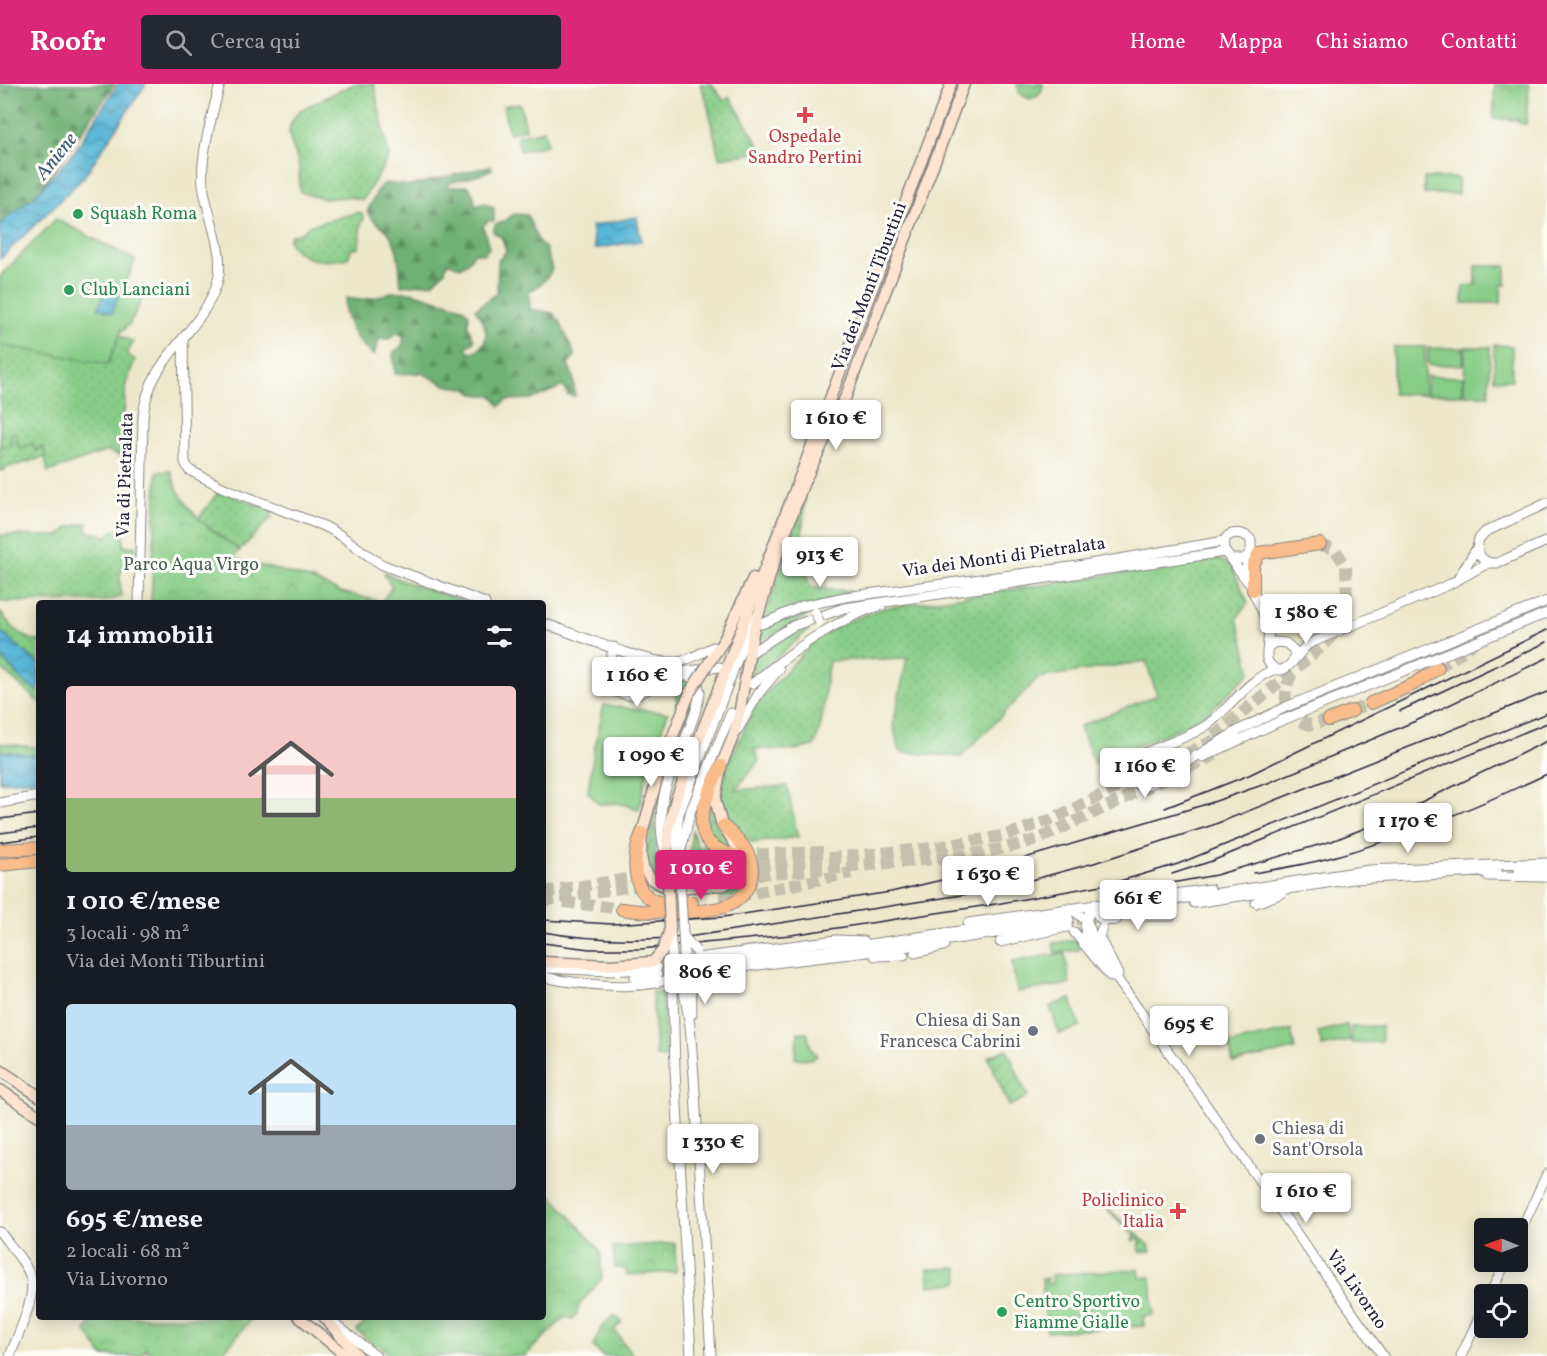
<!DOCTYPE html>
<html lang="it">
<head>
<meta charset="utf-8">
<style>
  body { margin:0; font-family:Vollkorn,serif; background:#242831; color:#f1f3f6; height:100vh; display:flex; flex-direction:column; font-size:22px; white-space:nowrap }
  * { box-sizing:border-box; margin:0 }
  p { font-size:20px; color:#9ea1a6 }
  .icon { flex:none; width:33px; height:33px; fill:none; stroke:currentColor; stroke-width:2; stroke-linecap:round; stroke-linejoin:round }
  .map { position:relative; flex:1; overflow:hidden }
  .drawer { position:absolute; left:36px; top:516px; width:510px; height:720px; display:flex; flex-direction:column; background:#171b24; border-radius:6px; box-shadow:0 3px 15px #0003 }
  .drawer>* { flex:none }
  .needle { width:39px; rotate:271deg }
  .fabs { position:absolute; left:1474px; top:1134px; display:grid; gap:12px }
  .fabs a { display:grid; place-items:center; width:54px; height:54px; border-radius:6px; background:#171b24; box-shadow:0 3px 15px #0003; font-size:30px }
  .price { position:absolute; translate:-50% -51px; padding:0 14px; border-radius:6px; background:#fff; color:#222; font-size:20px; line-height:39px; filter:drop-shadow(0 2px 3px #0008) }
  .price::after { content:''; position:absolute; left:50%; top:36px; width:18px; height:14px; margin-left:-9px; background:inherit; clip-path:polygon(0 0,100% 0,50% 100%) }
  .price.current { background:#db2777; color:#fff }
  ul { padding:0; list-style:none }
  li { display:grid; align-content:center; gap:12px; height:318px; padding:0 30px }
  li span { display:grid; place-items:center; height:186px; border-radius:6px; color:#555 }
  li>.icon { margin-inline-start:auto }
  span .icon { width:108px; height:108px; fill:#fffc; stroke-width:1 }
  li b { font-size:26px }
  h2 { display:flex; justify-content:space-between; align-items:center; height:72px; padding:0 30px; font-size:26px }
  header { display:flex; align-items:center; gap:36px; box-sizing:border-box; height:84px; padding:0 30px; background:#db2777; color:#fff }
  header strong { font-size:28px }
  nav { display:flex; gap:33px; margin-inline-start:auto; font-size:21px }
  .search { width:420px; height:54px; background:#242831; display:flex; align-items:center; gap:15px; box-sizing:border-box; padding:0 21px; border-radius:6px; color:#9ea1a6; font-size:22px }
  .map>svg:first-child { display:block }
  .grass { fill:url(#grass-dots); stroke:#557861; stroke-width:1.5 }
  .forest { fill:url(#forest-firs); stroke:#486958; stroke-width:1.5 }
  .park { fill:url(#park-crowns); stroke:#557861; stroke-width:1.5 }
  .garden { fill:url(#garden-furrows); stroke:#557861; stroke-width:1.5 }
  .pitch { fill:#88cd87; stroke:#557861; stroke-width:1.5 }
  .water { fill:url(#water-waves); stroke:#3d6c88; stroke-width:1.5 }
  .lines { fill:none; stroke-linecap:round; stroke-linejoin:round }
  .tertiary-tunnel { stroke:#c4c0ae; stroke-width:9; stroke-dasharray:9 4.5; stroke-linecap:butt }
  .trunk-tunnel { stroke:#c4c0ae; stroke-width:12; stroke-dasharray:12 6; stroke-linecap:butt }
  .tertiary-casing { stroke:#888583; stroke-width:11 }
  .secondary-casing { stroke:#888583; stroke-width:13 }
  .trunk-casing { stroke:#888583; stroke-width:14 }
  .tertiary { stroke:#fff; stroke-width:9 }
  .secondary { stroke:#fde4d0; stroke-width:10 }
  .trunk { stroke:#f9bc8a; stroke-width:12 }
  .rail { stroke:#22223b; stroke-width:1.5 }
  .tertiary-bridge-casing { stroke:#888583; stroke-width:11; stroke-linecap:butt }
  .secondary-bridge-casing { stroke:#888583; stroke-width:13; stroke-linecap:butt }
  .tertiary-bridge { stroke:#fff; stroke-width:9 }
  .secondary-bridge { stroke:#fde4d0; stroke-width:10 }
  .health-dot { fill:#e0444e; stroke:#fdfcf7; stroke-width:2 }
  .leisure-dot { fill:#2e9e5b; stroke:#fdfcf7; stroke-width:2 }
  .worship-dot { fill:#6b7280; stroke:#fdfcf7; stroke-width:2 }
  .labels { text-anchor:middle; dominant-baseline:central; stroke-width:6; stroke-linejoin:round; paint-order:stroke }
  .health-label { font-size:18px; fill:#be3a42; stroke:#fdfcf7 }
  .leisure-label { font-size:18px; fill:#27864d; stroke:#fdfcf7; text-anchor:start }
  .street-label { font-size:18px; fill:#22223b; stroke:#fdfcf7 }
  .park-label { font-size:18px; fill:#465e56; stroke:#fdfcf7 }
  .worship-label { font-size:18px; fill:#5b616d; stroke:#fdfcf7; text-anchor:end }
  .water-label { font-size:20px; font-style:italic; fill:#385d79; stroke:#fdfcf7 }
</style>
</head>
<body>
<header>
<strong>Roofr</strong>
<div class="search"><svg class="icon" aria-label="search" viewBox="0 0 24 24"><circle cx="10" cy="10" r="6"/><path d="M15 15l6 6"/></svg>Cerca qui</div>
<nav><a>Home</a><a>Mappa</a><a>Chi siamo</a><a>Contatti</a></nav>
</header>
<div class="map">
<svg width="1547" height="1272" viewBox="0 0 1547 1272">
  <defs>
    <pattern id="grass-dots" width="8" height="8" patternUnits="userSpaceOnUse" patternTransform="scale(1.5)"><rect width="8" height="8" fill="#88cd87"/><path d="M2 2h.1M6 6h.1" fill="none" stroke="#75b075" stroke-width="1.8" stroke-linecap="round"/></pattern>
    <pattern id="forest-firs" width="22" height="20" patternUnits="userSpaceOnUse" patternTransform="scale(1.5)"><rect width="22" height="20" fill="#6eb074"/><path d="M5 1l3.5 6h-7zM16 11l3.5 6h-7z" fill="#5a8f60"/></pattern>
    <pattern id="park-crowns" width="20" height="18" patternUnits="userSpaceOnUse" patternTransform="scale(1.5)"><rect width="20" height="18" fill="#88cd87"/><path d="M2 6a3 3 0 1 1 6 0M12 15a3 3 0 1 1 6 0" fill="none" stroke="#75b075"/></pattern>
    <pattern id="garden-furrows" width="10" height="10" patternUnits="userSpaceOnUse" patternTransform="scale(1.5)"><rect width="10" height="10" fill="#88cd87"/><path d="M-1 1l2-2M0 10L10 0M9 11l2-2" fill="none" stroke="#75b075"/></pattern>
    <pattern id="water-waves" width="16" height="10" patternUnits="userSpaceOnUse" patternTransform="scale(1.5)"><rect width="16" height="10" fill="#58b6d6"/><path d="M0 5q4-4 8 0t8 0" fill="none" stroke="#4894af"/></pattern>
  </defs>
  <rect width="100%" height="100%" fill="#fdfcf7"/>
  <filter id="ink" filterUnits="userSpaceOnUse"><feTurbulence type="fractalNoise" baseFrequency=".0167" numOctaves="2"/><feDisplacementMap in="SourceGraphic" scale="12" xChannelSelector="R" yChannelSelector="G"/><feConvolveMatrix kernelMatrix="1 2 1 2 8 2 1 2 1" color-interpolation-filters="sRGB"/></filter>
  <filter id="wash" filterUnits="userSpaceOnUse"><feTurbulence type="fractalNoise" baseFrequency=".008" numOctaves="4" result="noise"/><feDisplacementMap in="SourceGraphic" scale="24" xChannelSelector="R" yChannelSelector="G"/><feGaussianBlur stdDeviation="1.35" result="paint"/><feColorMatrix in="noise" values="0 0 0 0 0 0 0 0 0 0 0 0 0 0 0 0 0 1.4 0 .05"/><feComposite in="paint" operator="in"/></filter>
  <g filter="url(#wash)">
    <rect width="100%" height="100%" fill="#ede8cb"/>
    <path class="grass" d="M353,0H374L389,73L363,116L348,113L325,115L300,108C299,100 300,92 299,84C296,60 278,50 300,26Z
      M700,0H712L724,17L730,13L763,68L719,74L707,18Z
      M1017,0H1043L1042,6L1038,12L1029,15L1020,10Z
      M359,128L362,130L364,135L361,139L359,164H352L348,174C326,179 300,179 288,156L291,151L300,150L308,142Z
      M119,251L133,258L127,270L135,276L126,300L121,372L107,367L48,388L43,363L35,366L19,364L15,349L12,360L0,363V261L106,278Z
      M219,407L272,426V433L240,466L212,448L198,435Z
      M805,413L802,453L806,470L808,497L813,504L850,507L791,533L811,530L755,560Z
      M88,439L87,447L107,452L114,446L124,448L123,462H135V481H130L126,478L120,490L121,513L105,517L0,518V451L59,452L69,443Z
      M1218,475L1231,481L1248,519L1237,534L1251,588L1201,635L1094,680L1080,642L1157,611L1146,577L1038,594L961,673L900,668L893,641L907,574L829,577C823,605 826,636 814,662L795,666L754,665L759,677L735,706L787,702L798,753L752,759L727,735L720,713L727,683L755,621L814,557L846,538L883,524Z
      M0,528C10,541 22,555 39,557V580L0,547Z
      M815,538L813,542L750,597L752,575L776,558Z
      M0,572L25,599L39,608V618L0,584Z
      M683,595L688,596L697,609L687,634L682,642L688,602L676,624L677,607L664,603Z
      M0,659L39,664V672L0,667Z
      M710,716L713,731L719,745L730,759L738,781L729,795L720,799H663L654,793L647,783L646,773L655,723L656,778L689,776L692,745L698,765L705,760L715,759L706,741Z
      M745,780C748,804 743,808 722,819L720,811L661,815L647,806L641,788C647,794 653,804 662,807C677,812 707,806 724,805Z"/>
    <path class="forest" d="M0,0H115L38,109L0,141Z
      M490,82L493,85L479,91L449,99L448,103L469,102L474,113L475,122L485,119L494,124V137H488L483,142L489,164L484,170L474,169L468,178L460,183L447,178L445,187L433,199L401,202C399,184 400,162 387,147C380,140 372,137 367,128L378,105L385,99L409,102Z
      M514,130L527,131L540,161L545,163L552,185C546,197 540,202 529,207L530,225L553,229L560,238L575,272L568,281L573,292L575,312L568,311L563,302L533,315L506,316L500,322L493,312L474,310L466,304L448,302L422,289L395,290L393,269L402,262L404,252L396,249L389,255H379L374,272C358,260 341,236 346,214L360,216L378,213L391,208H411L462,223L469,230L468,241L474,256L466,264L470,269C493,261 488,241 475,225L497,209L498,177L506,167L502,154L493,148L495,141L505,137Z"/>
    <path class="park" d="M1529,0L1526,40L1519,39V36L1493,35L1495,1Z
      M171,387C180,424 209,446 240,466L233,474L310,495L340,508L382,518L392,503L384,490L385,488L400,496L469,519H151L157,388Z
      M652,908H662L667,972L665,974L656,973Z
      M543,1102L600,1166L602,1194L579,1221L577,1230L573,1235L565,1233L525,1272H390L379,1261H374L357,1247L370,1233H543Z
      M675,1159L676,1188L627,1191C626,1184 622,1183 615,1184L613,1163Z
      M958,1184L959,1195L957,1199L929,1202L928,1185Z
      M614,1231L622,1238L614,1246L632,1270L630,1272H602L593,1262L601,1244Z
      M96,1233H253L220,1272H154L146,1265L140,1272H103L87,1249L86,1245Z"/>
    <path class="garden" d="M15,349L19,364L33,360L35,366L43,363L46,373L5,384V386L0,387V363L12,360L10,350Z
      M1007,965L1028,1013L1009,1022L988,973Z
      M1096,1114L1149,1161L1151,1167L1140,1168L1138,1161L1141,1158L1137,1154L1134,1157L1132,1156L1135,1152L1098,1117L1095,1118L1094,1115Z"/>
    <path class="pitch" d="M520,19L526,45L509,49L503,22Z
      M544,46L547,61L520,67L517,52Z
      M1424,94H1458V110H1424Z
      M56,135L135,176L126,198L129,204L145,209L129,241H127L124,246L122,245L108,280L0,261V192Z
      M1476,182H1506V201H1501V219H1463V202L1476,201Z
      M1494,261L1512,262V296L1494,295Z
      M1393,263H1425V310H1393Z
      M1465,263H1490L1489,311H1464Z
      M1428,264H1463V281H1428Z
      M1428,292L1463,293L1462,311L1427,310Z
      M604,621L668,629L650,675L639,725L618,719L599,720L588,708L594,666Z
      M1075,856L1080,862L1079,866L1055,869L1053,859Z
      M1065,869L1070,900L1017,908L1012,877Z
      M1071,915L1080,943L1059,950L1050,922Z
      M1347,941L1350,957L1322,963L1318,948Z
      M1381,942L1382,958L1352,959L1351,943Z
      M1291,946L1295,965L1233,979L1229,960Z
      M798,948L807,949L811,964L817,972L810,975L795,974Z
      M1139,1185L1140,1194L1151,1193L1154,1231L1143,1232L1144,1242L1047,1248L1042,1195L1047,1194V1200H1052L1051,1191Z"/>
    <path class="water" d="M118,0H146L83,94L0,175V140L38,109L74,68Z
      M637,133L641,157L595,165L591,142Z
      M107,203L120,208L112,229L98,224Z
      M0,547L39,580V608L25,599L0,572Z
      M0,667L39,672V695L0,698Z"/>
  </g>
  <g filter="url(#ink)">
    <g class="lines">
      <path class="tertiary-tunnel" d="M1063,839L1106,833
        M657,884L690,882
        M657,891L707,887"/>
      <path class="trunk-tunnel" d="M1438,584L1472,561
        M1292,590C1280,611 1285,634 1310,641L1329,636
        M1352,627L1371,619
        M1214,652L1294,586L1327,558L1338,544L1347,518L1346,482L1336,467L1320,460
        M739,771L824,768
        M543,808L646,792L933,764L1007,751L1050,736L1225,651
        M720,816L851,789
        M543,817C647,796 755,791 861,782C921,776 983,773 1041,754L1217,670
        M564,818L622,825"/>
      <g class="tertiary-casing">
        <path id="tertiary" d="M183,254L185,378L189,386L224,404L326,443C347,453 363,470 383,481L485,519
          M1547,419L1485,448L1479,455L1477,464C1480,475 1486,480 1497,479L1547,457
          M1248,472C1241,496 1262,520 1268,542C1270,554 1266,564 1267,576C1282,602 1296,571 1308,560L1448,501L1488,479
          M1232,475H1245L1251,467V456C1242,445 1221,447 1224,465C1225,470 1243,490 1247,497
          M1459,493L1477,464
          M139,519L143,334C147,273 201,251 217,199C227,170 206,130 203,100C200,70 213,29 220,0
          M543,539C573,549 650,582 678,578C690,576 702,568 713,563
          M762,540L802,522L845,513L1078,482L1225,457
          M614,563L603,604L627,611H637L681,588L719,583
          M1268,563L1275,558L1286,559L1295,567L1294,576
          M752,568L793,542L844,524L1225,468
          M1275,585C1247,596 1231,624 1207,641C1185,656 1157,662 1134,674L1128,684L1131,695L1141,702L1150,700L1239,646L1286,623L1547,517
          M752,600C792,568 832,536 882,521
          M738,645L759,609L779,585
          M1203,673L1278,638L1547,529
          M0,719L39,712
          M665,768C648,703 689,667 700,609L698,600L689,592H677L667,596
          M680,770L691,726L731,629
          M679,776L676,754L679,730L753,534
          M1519,787L1547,786
          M1488,792L1547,793
          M1194,819L1353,795L1497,787
          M1256,819L1282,809
          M1095,820C1083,837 1080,850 1096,865L1383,1272
          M1095,820C1096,835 1102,838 1116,836
          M1070,824L1087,837L1095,859
          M1108,826L1369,786L1547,779
          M1110,832L1172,822
          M1145,832H1171
          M968,839L1210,805
          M1102,844L1099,853L1118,890
          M1074,848L1110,892
          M1000,858L1067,843L1069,836L1065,825
          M684,867L683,903L690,941L694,992L711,1272
          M672,869L675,986L691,1272
          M915,869L944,862
          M875,872L904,871
          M707,881L823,867L1062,832
          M543,884L610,887L657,884
          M707,887L876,867L1063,839
          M543,893C577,900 640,908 672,894C682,890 686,879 697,874L836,856L864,857
          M635,893L657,891
          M691,897L692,930
          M701,897L695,885L701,874
          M0,1148C10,1162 27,1179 31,1195C36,1215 17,1252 10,1272
          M1518,1152L1547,1090
          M1490,1210L1506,1178
          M330,1236L376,1272
          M1461,1272L1485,1221"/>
      </g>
      <g class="secondary-casing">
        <path id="secondary" d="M712,574L724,556L753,494
          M690,608L659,688L642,749L641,772L643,783L651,795L667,804L724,801L733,796L741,785L740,768L721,738L715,715L721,682L733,653L739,631L753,549L772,485L804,398L846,312L964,0
          M667,776L668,745L676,715L951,0
          M543,878L610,881L653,878L663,866
          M0,986L39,1012
          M0,1006L39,1032
          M299,1233L346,1272
          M324,1233L358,1272"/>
      </g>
      <g class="trunk-casing">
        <path id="trunk" d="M1253,506V481L1259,469L1320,460
          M1371,619L1414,600L1438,584
          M1329,636L1352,627
          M721,682C706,715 681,758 734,771
          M642,749C633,770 629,811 659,818C669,820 681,818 692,818
          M0,766L39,764
          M0,781L39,777
          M622,825C645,829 713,831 733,819C744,813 751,800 752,788C753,769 737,753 723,742"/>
      </g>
      <use href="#tertiary" class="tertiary"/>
      <use href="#secondary" class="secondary"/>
      <use href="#trunk" class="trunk"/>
      <path class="rail" d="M1400,627L1547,558
        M1165,724L1249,691L1547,546
        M0,735L39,730
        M0,749L39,744
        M0,758L39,753
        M1253,789C1278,785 1304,781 1329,774C1404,754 1477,723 1547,690
        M1172,790L1212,777L1547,639
        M1113,806L1166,800L1216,791L1332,757L1378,739L1547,657
        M543,836L612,840L723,833L891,808L988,785L1210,719L1268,699L1418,636L1547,574
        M543,848C593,857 643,857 694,852L962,811L1020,799L1094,779L1213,741L1547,608
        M543,859L589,865H640L791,851L996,820L1113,799L1178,780L1547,629"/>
      <g class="tertiary-bridge-casing">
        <path id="tertiary-bridge" d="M815,528L819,537
          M679,776L684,867
          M670,848L672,869
          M684,853L696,867"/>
      </g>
      <g class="secondary-bridge-casing">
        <path id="secondary-bridge" d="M690,608L712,574
          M663,866L670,845L667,776"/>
      </g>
      <use href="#tertiary-bridge" class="tertiary-bridge"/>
      <use href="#secondary-bridge" class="secondary-bridge"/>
    </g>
  </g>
  <g class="health-dot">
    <path d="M802 22h6v6h6v6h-6v6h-6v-6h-6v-6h6z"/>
    <path d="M1175 1118h6v6h6v6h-6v6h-6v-6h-6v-6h6z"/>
  </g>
  <g class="leisure-dot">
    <circle cx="78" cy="130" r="6"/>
    <circle cx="69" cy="206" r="6"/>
    <circle cx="1002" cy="1228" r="6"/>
  </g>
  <g class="worship-dot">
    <circle cx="1033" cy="947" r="6"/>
    <circle cx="1260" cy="1055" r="6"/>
  </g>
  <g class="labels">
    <g class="health-label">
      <text x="805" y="53">Ospedale<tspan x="805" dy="21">Sandro Pertini</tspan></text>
      <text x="1164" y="1117" text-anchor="end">Policlinico<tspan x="1164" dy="21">Italia</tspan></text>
    </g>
    <g class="leisure-label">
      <text x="90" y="130">Squash Roma</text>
      <text x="81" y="206">Club Lanciani</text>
      <text x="1014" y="1218">Centro Sportivo<tspan x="1014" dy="21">Fiamme Gialle</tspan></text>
    </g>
    <g class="street-label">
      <text transform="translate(870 203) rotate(-69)">Via dei Monti Tiburtini</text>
      <text transform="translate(126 391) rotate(-88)">Via di Pietralata</text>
      <text transform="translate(1004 474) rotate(-8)">Via dei Monti di Pietralata</text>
      <text transform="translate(1356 1206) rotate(55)">Via Livorno</text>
    </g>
    <g class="park-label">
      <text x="191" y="481">Parco Aqua Virgo</text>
    </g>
    <g class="worship-label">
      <text x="1021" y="937">Chiesa di San<tspan x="1021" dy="21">Francesca Cabrini</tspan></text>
      <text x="1272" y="1045" text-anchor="start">Chiesa di<tspan x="1272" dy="21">Sant'Orsola</tspan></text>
    </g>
    <g class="water-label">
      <text transform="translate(57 73) rotate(-51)">Aniene</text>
    </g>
  </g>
</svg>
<div class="fabs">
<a><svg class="needle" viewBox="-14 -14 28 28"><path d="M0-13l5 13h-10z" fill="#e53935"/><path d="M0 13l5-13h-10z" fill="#9ea1a6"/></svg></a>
<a><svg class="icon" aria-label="locate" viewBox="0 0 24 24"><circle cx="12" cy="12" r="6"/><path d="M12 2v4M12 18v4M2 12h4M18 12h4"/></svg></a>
</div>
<b class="price" style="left:836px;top:367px">1 610 €</b>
<b class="price" style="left:820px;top:504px">913 €</b>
<b class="price" style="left:1306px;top:561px">1 580 €</b>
<b class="price" style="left:637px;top:624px">1 160 €</b>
<b class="price" style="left:651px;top:704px">1 090 €</b>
<b class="price" style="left:1145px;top:715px">1 160 €</b>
<b class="price" style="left:1408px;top:770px">1 170 €</b>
<b class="price current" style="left:701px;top:817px">1 010 €</b>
<b class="price" style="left:988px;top:823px">1 630 €</b>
<b class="price" style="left:1138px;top:847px">661 €</b>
<b class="price" style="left:705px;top:921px">806 €</b>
<b class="price" style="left:1189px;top:973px">695 €</b>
<b class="price" style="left:713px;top:1091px">1 330 €</b>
<b class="price" style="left:1306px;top:1140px">1 610 €</b>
<section class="drawer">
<h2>14 immobili<svg class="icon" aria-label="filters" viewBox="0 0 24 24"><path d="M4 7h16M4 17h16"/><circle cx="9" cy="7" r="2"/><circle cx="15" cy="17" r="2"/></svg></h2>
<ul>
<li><span style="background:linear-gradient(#f6c9c9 60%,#8fb573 0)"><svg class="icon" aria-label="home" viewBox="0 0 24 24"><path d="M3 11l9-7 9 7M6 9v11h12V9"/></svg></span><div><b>1 010 €/mese</b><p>3 locali · 98 m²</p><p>Via dei Monti Tiburtini</p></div></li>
<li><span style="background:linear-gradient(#bfe0f5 65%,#9aa5b1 0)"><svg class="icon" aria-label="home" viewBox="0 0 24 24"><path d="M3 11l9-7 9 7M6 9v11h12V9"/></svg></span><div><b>695 €/mese</b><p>2 locali · 68 m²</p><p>Via Livorno</p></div></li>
</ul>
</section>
</div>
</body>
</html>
